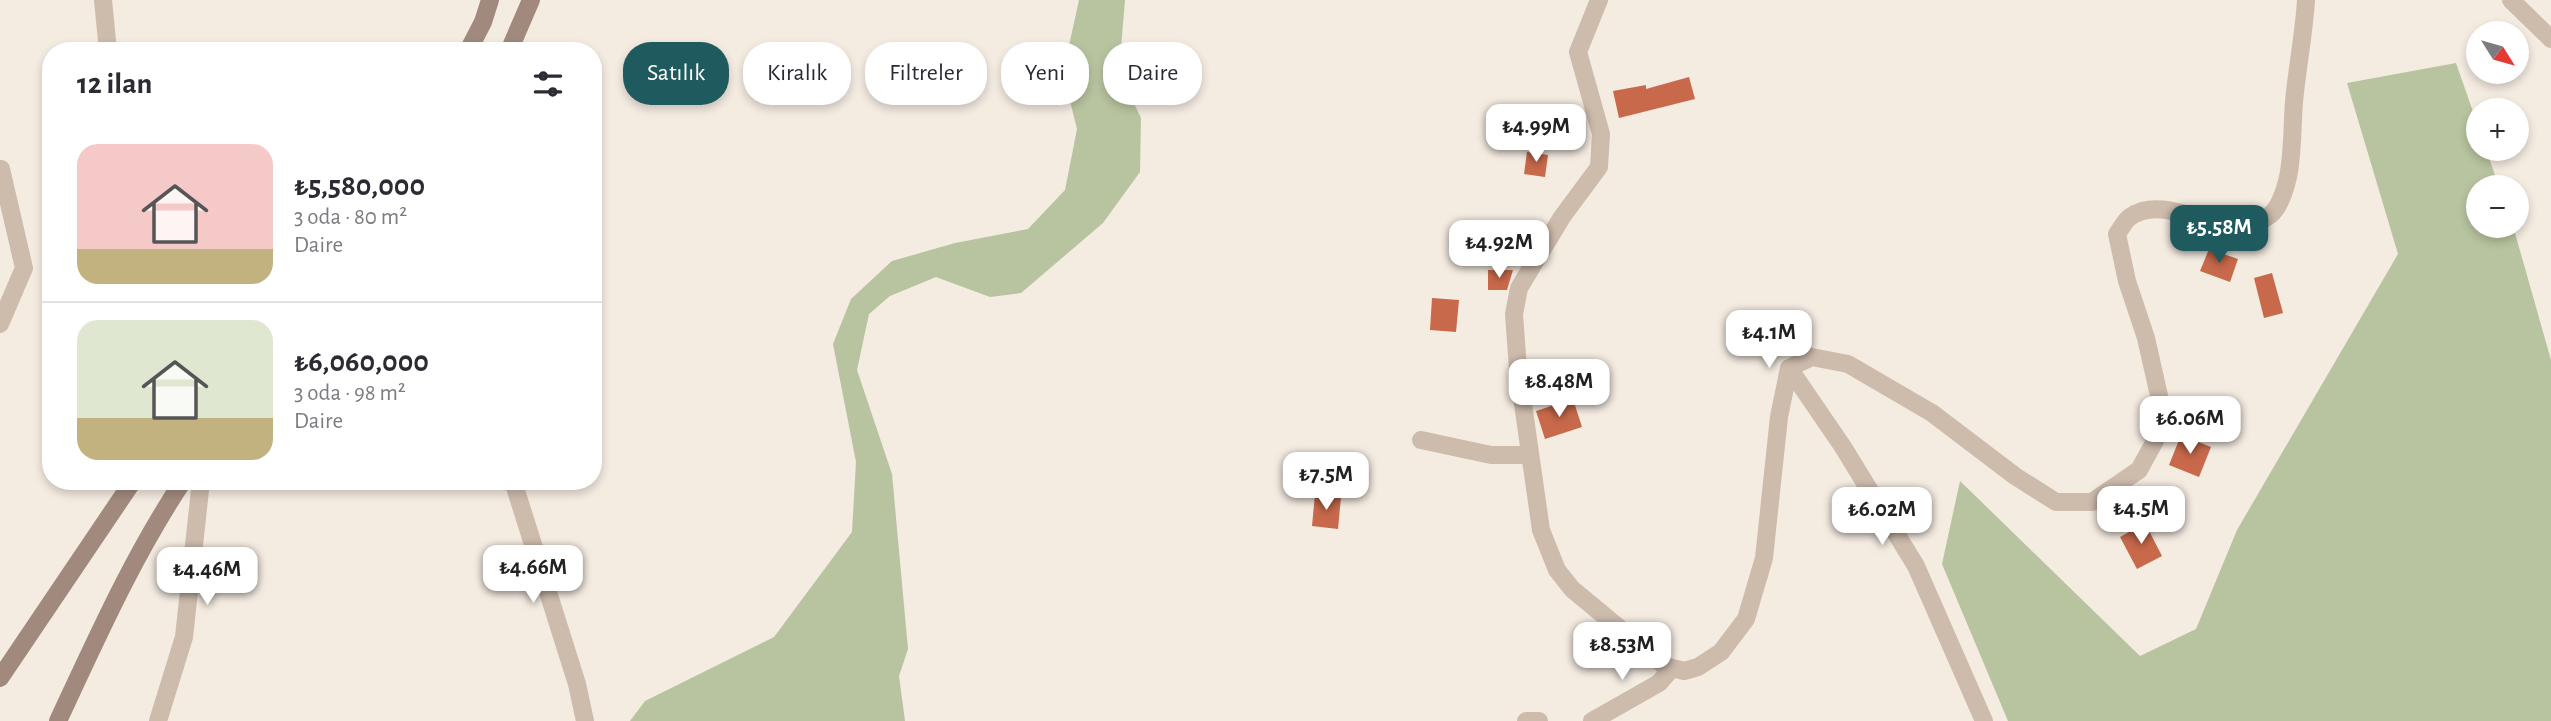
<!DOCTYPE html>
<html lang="tr">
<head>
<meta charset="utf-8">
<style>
  body { margin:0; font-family:"Alegreya Sans",sans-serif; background:#f7f7f7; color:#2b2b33; height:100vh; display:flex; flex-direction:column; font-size:26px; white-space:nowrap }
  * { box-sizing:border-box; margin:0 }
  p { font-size:23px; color:#7c7c81 }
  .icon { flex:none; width:38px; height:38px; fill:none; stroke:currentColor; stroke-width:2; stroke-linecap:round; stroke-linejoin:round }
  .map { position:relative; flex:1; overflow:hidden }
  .drawer { position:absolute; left:42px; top:42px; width:560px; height:448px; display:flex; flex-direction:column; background:#fff; border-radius:28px; box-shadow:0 4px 10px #0003 }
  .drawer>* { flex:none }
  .top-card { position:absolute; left:623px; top:42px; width:665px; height:63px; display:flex; gap:14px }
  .needle { width:46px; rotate:127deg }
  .tools { position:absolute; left:2466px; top:21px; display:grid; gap:14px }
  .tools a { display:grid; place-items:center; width:63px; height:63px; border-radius:50%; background:#fff; box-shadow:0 4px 10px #0003; font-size:35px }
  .price { position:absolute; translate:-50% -60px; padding:0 16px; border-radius:14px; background:#fff; color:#222; font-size:23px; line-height:46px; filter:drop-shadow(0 2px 4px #0008) }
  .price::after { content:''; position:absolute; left:50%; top:42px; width:21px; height:16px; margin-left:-10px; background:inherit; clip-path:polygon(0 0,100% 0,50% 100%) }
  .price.current { background:#1f5a5e; color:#fff }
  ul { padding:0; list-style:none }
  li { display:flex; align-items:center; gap:21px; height:175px; padding:0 35px }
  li+li { border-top:2px solid #e1e1e2 }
  li span { display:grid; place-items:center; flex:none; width:196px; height:140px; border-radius:21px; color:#555 }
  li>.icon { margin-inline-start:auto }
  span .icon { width:84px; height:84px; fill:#fffc; stroke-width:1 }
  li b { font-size:30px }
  h2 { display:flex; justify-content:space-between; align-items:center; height:84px; padding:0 35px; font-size:30px }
  .chip { padding:0 24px; border-radius:28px; background:#fff; box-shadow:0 4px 10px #0003; font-size:24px; line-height:63px }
  .chip.current { background:#1f5a5e; color:#fff }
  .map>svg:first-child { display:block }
  .green { fill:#b8c4a0 }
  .building { fill:#c8694b }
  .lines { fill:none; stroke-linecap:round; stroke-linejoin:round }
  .street { stroke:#cdbbac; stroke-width:18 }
  .secondary { stroke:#a18a7d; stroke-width:18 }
</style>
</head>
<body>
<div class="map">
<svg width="2551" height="721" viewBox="0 0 2551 721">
  <rect width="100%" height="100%" fill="#f4ebe1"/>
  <path class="green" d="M1079,0H1125L1119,72L1141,118L1140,172L1103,223L1021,293L990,297L936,277L890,296L869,314L857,370L892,474L908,649L899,676L905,721H630L645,701L774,637L852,532L856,462L833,344L851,299L892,261L955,243L1028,229L1065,190L1077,129L1063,73Z
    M2456,63L2478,126V149H2486L2499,187H2478V226H2513L2551,360V721H2008L1942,564L1960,481L2140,656L2196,629L2237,530L2398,254L2347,83Z"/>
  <path class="building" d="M1689,77L1695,99L1619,118L1613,91L1646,85V89Z
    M1527,152L1548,155L1545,177L1524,174Z
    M1485,234L1486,258H1451V235Z
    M2209,249L2238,259L2230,282L2200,271Z
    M1488,270H1513L1507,290H1488Z
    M2272,273L2283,313L2264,318L2254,278Z
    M1432,298L1459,300L1456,332L1430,330Z
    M1573,399L1582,427L1545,439L1536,411Z
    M2181,435L2211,447L2199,477L2169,465Z
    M1315,494L1341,497L1338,529L1312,526Z
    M2145,523L2162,556L2137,569L2120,537Z"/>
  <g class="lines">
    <path class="street" d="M103,0L108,51
      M1599,0L1578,52L1601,134L1599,167L1562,217L1519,288L1514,314L1518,369L1541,530L1557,570L1572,589L1665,666L1684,671L1698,667L1721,652L1746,619L1764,558L1779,417L1789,368L1812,357L1848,364L1932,413L2015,476L2056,502H2092L2139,470L2155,441L2160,400L2146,338L2127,281L2117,234C2121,229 2125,220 2130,217C2169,189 2230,248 2270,215C2280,207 2285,190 2288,177C2293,153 2292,126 2294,102C2297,68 2304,34 2306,0
      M2511,0L2551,39
      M0,324L24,268L1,169
      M1789,368L1843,447L1916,566L1984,721
      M1421,440L1491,455H1529
      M513,481L577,684L585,721
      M158,721L184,637L201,481
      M1526,721H1539
      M1592,721L1659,683L1672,668"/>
    <path class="secondary" d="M468,51L483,22L490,0
      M509,51L531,0
      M0,678L133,481
      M58,721C96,640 133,556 183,481"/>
  </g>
</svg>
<div class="tools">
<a><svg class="needle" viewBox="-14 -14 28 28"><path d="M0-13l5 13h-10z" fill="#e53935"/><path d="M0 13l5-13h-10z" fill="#7c7c81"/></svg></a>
<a>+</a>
<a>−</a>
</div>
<b class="price" style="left:1536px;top:164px">₺4.99M</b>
<b class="price current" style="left:2219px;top:265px">₺5.58M</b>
<b class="price" style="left:1499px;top:280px">₺4.92M</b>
<b class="price" style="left:1769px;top:370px">₺4.1M</b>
<b class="price" style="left:1559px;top:419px">₺8.48M</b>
<b class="price" style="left:2190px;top:456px">₺6.06M</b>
<b class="price" style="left:1326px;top:512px">₺7.5M</b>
<b class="price" style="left:2141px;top:546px">₺4.5M</b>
<b class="price" style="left:1882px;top:547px">₺6.02M</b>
<b class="price" style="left:533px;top:605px">₺4.66M</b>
<b class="price" style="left:207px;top:607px">₺4.46M</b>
<b class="price" style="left:1622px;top:682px">₺8.53M</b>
<div class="top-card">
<a class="chip current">Satılık</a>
<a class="chip">Kiralık</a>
<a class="chip">Filtreler</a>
<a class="chip">Yeni</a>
<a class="chip">Daire</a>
</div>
<section class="drawer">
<h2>12 ilan<svg class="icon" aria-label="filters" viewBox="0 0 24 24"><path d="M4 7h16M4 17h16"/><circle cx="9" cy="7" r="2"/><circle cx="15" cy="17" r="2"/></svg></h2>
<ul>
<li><span style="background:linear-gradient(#f6c9c9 75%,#c2b280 0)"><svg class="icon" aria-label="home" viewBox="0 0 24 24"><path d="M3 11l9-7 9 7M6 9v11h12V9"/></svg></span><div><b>₺5,580,000</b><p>3 oda · 80 m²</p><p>Daire</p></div></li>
<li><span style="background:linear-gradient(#dfe7d0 70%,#c2b280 0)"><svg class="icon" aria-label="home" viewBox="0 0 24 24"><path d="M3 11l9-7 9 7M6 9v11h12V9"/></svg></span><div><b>₺6,060,000</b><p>3 oda · 98 m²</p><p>Daire</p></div></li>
</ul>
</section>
</div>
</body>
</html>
